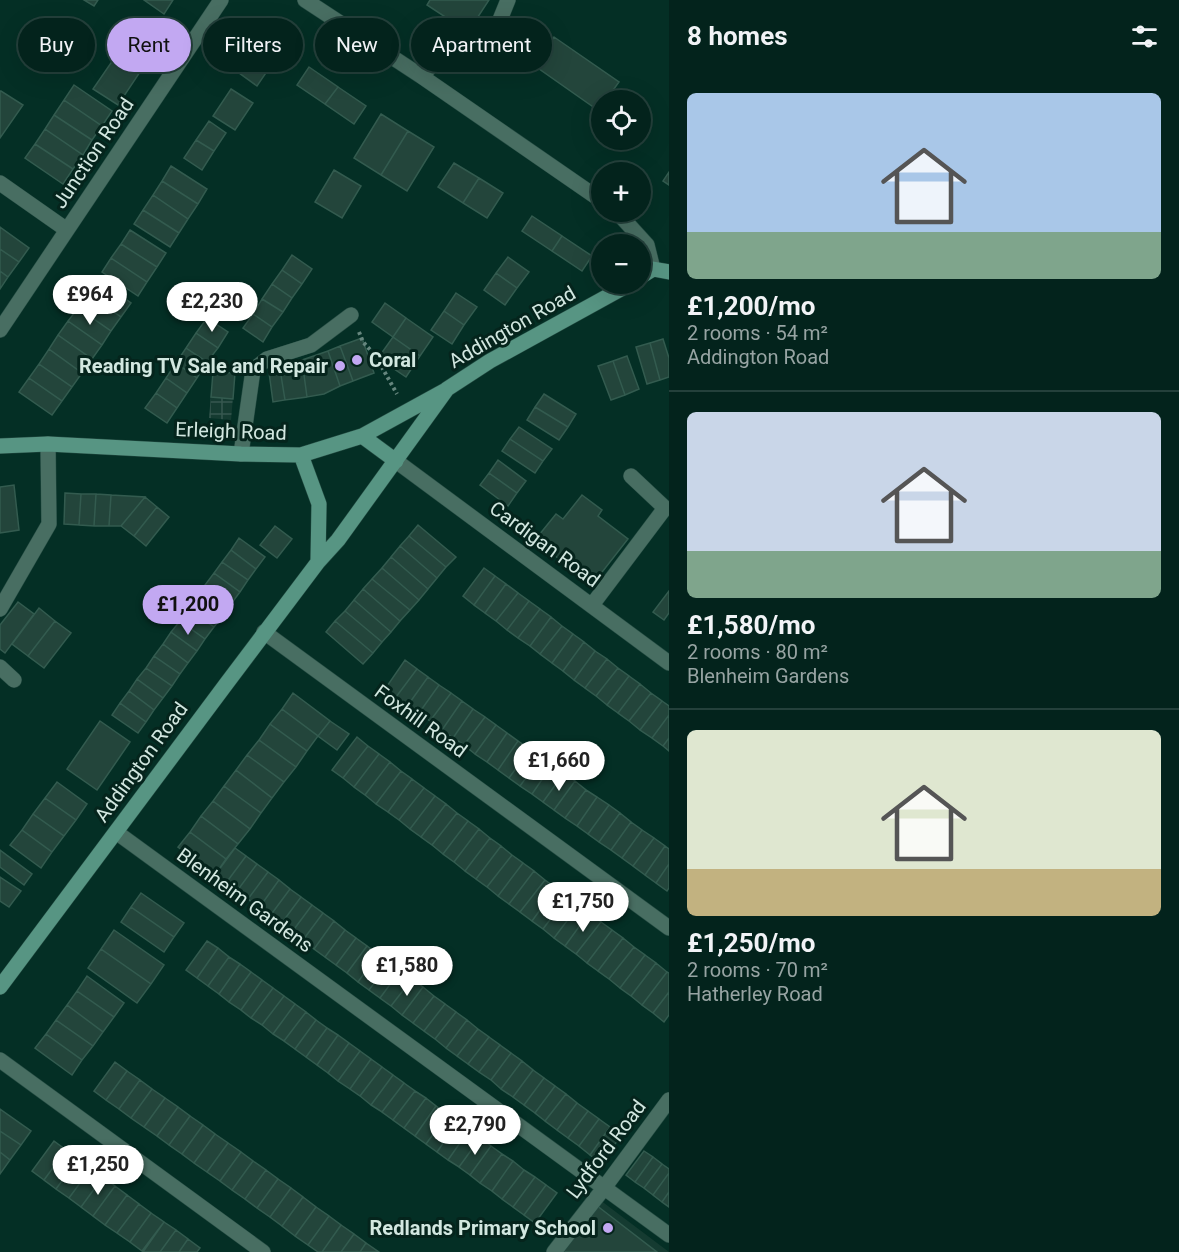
<!DOCTYPE html>
<html lang="en">
<head>
<meta charset="utf-8">
<style>
  body { margin:0; font-family:Roboto,sans-serif; background:#112f29; color:#f1f3f6; height:100vh; display:flex; flex-direction:column; font-size:22px; white-space:nowrap }
  * { box-sizing:border-box; margin:0 }
  p { font-size:20px; color:#97a4a3 }
  .icon { flex:none; width:33px; height:33px; fill:none; stroke:currentColor; stroke-width:2; stroke-linecap:round; stroke-linejoin:round }
  .map { position:relative; flex:1; overflow:hidden }
  .drawer { display:flex; flex-direction:column; background:#03231c; width:510px }
  .drawer>* { flex:none }
  .banner { position:absolute; left:18px; top:18px; width:561px; height:54px; display:flex; gap:12px }
  .tools { position:absolute; left:591px; top:90px; display:grid; gap:12px }
  .tools a { display:grid; place-items:center; width:60px; height:60px; border-radius:50%; background:#03231c; box-shadow:0 6px 24px #0002,0 0 0 2px #24403b; font-size:30px }
  .price { position:absolute; translate:-50% -51px; padding:0 14px; border-radius:21px; background:#fff; color:#222; font-size:20px; line-height:39px; filter:drop-shadow(0 2px 3px #0008) }
  .price::after { content:''; position:absolute; left:50%; top:36px; width:18px; height:14px; margin-left:-9px; background:inherit; clip-path:polygon(0 0,100% 0,50% 100%) }
  .price.current { background:#c2a8f2; color:#111 }
  ul { padding:0; list-style:none }
  li { display:grid; align-content:center; gap:12px; height:318px; padding:0 18px }
  li+li { border-top:2px solid #24403b }
  li span { display:grid; place-items:center; height:186px; border-radius:9px; color:#555 }
  li>.icon { margin-inline-start:auto }
  span .icon { width:108px; height:108px; fill:#fffc; stroke-width:1 }
  li b { font-size:26px }
  h2 { display:flex; justify-content:space-between; align-items:center; height:72px; padding:0 18px; font-size:26px }
  .pill { padding:0 21px; border-radius:27px; background:#03231c; box-shadow:0 6px 24px #0002,0 0 0 2px #24403b; font-size:21px; line-height:54px }
  .pill.current { background:#c2a8f2; color:#111 }
  main { display:flex; flex:1; min-height:0 }
  .map>svg:first-child { display:block }
  .built { fill:#153b31 }
  .industrial { fill:url(#industrial-grid) }
  .building { fill:#23453b; stroke:#335b4f; stroke-width:1.5 }
  .lines { fill:none; stroke-linecap:round; stroke-linejoin:round }
  .street-casing { stroke:#254c43; stroke-width:16 }
  .secondary-casing { stroke:#254c43; stroke-width:16 }
  .path { stroke:#66867e; stroke-width:4; stroke-dasharray:3 3; stroke-linecap:butt }
  .street { stroke:#486e62; stroke-width:15 }
  .secondary { stroke:#579583; stroke-width:15 }
  .poi-dot { fill:#c2a8f2; stroke:#05241c; stroke-width:2 }
  .labels { text-anchor:middle; dominant-baseline:central; stroke-width:6; stroke-linejoin:round; paint-order:stroke }
  .street-label { font-size:20px; fill:#d2e7e0; stroke:#05241c }
  .poi-label { font-size:20px; font-weight:bold; fill:#d2e7e0; stroke:#05241c; text-anchor:end }
</style>
</head>
<body>
<main>
<div class="map">
<svg width="669" height="1252" viewBox="0 0 669 1252">
  <defs>
    <pattern id="industrial-grid" width="8" height="8" patternUnits="userSpaceOnUse" patternTransform="scale(1.5)"><rect width="8" height="8" fill="#153b31"/><path d="M0 4h8M4 0v8" fill="none" stroke="#36574f"/></pattern>
  </defs>
  <rect width="100%" height="100%" fill="#042f25"/>
  <path class="built" d="M600,1200L669,1252H561Z"/>
  <path class="industrial" d="M213,372L235,373L231,420L209,418Z"/>
  <path class="building" d="M84,0H98L94,6Z
    M144,0H173L164,14Z
    M430,0H489L468,32L427,5Z
    M262,33L283,48L270,67L249,52Z
    M554,37L619,82L606,100H602V107L599,111L535,66Z
    M124,44L148,60L118,105L93,89Z
    M249,52L270,67L257,86L235,70Z
    M309,67L338,87L325,104L297,85Z
    M74,85L112,111L102,126L64,100Z
    M338,87L366,106L354,124L325,104Z
    M231,89L253,103L235,130L213,116Z
    M0,91H1L23,105L0,138Z
    M64,100L102,126L92,140L54,115Z
    M381,114L408,131L381,175L354,158Z
    M54,115L92,140L83,155L45,129Z
    M209,121L226,133L214,151L196,140Z
    M45,129L83,155L73,169L35,144Z
    M408,131L434,147L407,191L381,175Z
    M196,140L214,151L202,170L184,158Z
    M35,144L73,169L63,184L25,158Z
    M454,163L479,178L463,203L438,187Z
    M171,166L207,189L198,204L162,181Z
    M334,170L361,186L342,218L315,202Z
    M669,172V185L663,181Z
    M479,178L503,193L487,218L463,203Z
    M162,181L198,204L188,219L153,195Z
    M153,195L188,219L179,233L143,210Z
    M143,210L179,233L170,247L134,224Z
    M532,216L562,236L552,251L522,231Z
    M0,227L29,248L19,262L0,249Z
    M130,230L166,253L157,267L121,244Z
    M562,236L592,256L582,271L552,251Z
    M121,244L157,267L147,282L111,258Z
    M0,249L19,262L8,277L0,271Z
    M292,255L312,269L302,284L282,270Z
    M508,257L529,272L517,288L496,273Z
    M111,258L147,282L138,296L102,272Z
    M282,270L302,284L292,298L272,284Z
    M0,271L8,277L0,289Z
    M496,273L517,288L505,305L484,290Z
    M98,279L131,303L121,317L88,294Z
    M272,284L292,298L283,312L262,299Z
    M456,293L477,307L464,325L444,311Z
    M88,294L121,317L111,331L78,308Z
    M262,299L283,312L272,327L253,314Z
    M385,303L406,318L393,337L372,322Z
    M78,308L111,331L102,345L68,321Z
    M444,311L464,325L452,344L431,330Z
    M253,314L272,327L263,342L243,328Z
    M207,318L228,332L218,348L196,333Z
    M406,318L433,337L420,356L393,337Z
    M68,321L102,345L92,359L58,335Z
    M196,333L218,348L207,362L186,348Z
    M58,335L92,359L82,373L49,349Z
    M393,337L420,356L406,377L378,358Z
    M362,338L374,373L353,381L340,346Z
    M663,339L669,358V377L660,380L650,343Z
    M650,343L660,380L647,384L636,347Z
    M340,346L353,381L340,386L328,351Z
    M186,348L207,362L197,378L176,363Z
    M49,349L82,373L72,387L39,364Z
    M328,351L340,386L324,394L307,397L302,360Z
    M627,356L639,389L625,395L613,361Z
    M302,360L307,397L285,400L279,363Z
    M613,361L625,395L611,400L598,366Z
    M176,363L197,378L187,393L166,378Z
    M279,363L285,400L273,402L268,365Z
    M39,364L72,387L62,401L29,378Z
    M213,372L235,373L233,399L211,397Z
    M29,378L62,401L52,415L19,392Z
    M166,378L187,393L177,408L156,393Z
    M156,393L177,408L167,423L145,408Z
    M544,394L576,414L568,427L535,407Z
    M535,407L568,427L559,440L527,420Z
    M519,427L552,449L543,461L510,439Z
    M510,439L543,461L535,473L502,451Z
    M498,460L526,481L517,493L489,473Z
    M489,473L517,493L508,506L480,485Z
    M14,485L19,530L0,533V487Z
    M65,493L81,494L79,525L64,524Z
    M81,494H96L94,526L79,525Z
    M96,494L111,495L109,526H94Z
    M111,495L145,497L121,526H109Z
    M582,495L602,510L598,516L628,539L592,585L535,540L556,514L563,519Z
    M145,497L157,507L134,536L121,526Z
    M157,507L169,517L146,546L134,536Z
    M418,525L456,557L446,567L409,536Z
    M275,526L292,539L277,558L260,545Z
    M409,536L446,567L437,578L400,546Z
    M239,538L265,557L256,569L231,550Z
    M400,546L437,578L428,589L391,557Z
    M231,550L256,569L248,580L222,562Z
    M391,557L428,589L419,600L382,568Z
    M222,562L248,580L240,592L214,573Z
    M382,568L419,600L410,610L372,579Z
    M484,568L495,576L474,605L463,596Z
    M214,573L240,592L231,604L205,585Z
    M495,576L506,584L485,613L474,605Z
    M372,579L410,610L400,621L363,589Z
    M506,584L518,593L496,621L485,613Z
    M205,585L231,604L223,616L197,597Z
    M363,589L400,621L391,632L354,600Z
    M669,591V613L664,620L653,612Z
    M518,593L529,601L507,630L496,621Z
    M197,597L223,616L214,627L188,609Z
    M354,600L391,632L382,642L345,611Z
    M529,601L540,609L518,638L507,630Z
    M18,602L34,614L5,653L0,649V625Z
    M39,608L55,621L28,656L12,644Z
    M188,609L214,627L205,639L180,621Z
    M540,609L551,617L530,646L518,638Z
    M345,611L382,642L373,653L335,621Z
    M551,617L562,626L540,654L530,646Z
    M55,621L71,633L44,668L28,656Z
    M180,621L205,639L197,651L171,632Z
    M335,621L373,653L363,664L326,632Z
    M562,626L573,634L552,663L540,654Z
    M171,632L197,651L188,663L163,644Z
    M573,634L584,642L563,671L552,663Z
    M584,642L595,651L574,680L563,671Z
    M163,644L188,663L180,674L154,656Z
    M595,651L607,659L585,688L574,680Z
    M154,656L180,674L172,686L146,668Z
    M607,659L618,668L596,696L585,688Z
    M405,660L417,669L396,697L385,689Z
    M146,668L172,686L163,698L137,679Z
    M618,668L629,676L607,705L596,696Z
    M417,669L428,677L408,705L396,697Z
    M629,676L640,684L618,713L607,705Z
    M428,677L439,685L419,713L408,705Z
    M137,679L163,698L154,710L129,691Z
    M640,684L651,693L629,721L618,713Z
    M439,685L451,693L430,721L419,713Z
    M129,691L154,710L146,722L120,703Z
    M293,693L330,721L318,736L282,709Z
    M451,693L462,701L442,730L430,721Z
    M651,693L662,701L640,730L629,721Z
    M462,701L473,709L453,738L442,730Z
    M662,701L669,706V715L652,738L640,730Z
    M120,703L146,722L138,733L112,715Z
    M282,709L318,736L307,751L270,724Z
    M473,709L485,717L464,745L453,738Z
    M669,715V738L663,746L652,738Z
    M485,717L496,725L475,754L464,745Z
    M100,721L130,742L97,790L67,769Z
    M330,721L349,734L337,750L318,736Z
    M270,724L307,751L296,767L259,740Z
    M496,725L507,733L487,762L475,754Z
    M507,733L518,741L498,770L487,762Z
    M357,737L368,746L343,778L332,770Z
    M669,738V751L663,746Z
    M259,740L296,767L284,782L247,755Z
    M518,741L530,749L509,778L498,770Z
    M368,746L379,754L354,787L343,778Z
    M530,749L541,757L520,786L509,778Z
    M379,754L390,762L365,795L354,787Z
    M247,755L284,782L272,798L236,770Z
    M541,757L552,765L532,794L520,786Z
    M390,762L401,771L376,804L365,795Z
    M552,765L564,773L543,802L532,794Z
    M236,770L272,798L261,813L224,786Z
    M401,771L412,779L388,812L376,804Z
    M564,773L575,781L554,810L543,802Z
    M412,779L424,788L399,820L388,812Z
    M575,781L586,790L565,818L554,810Z
    M57,782L87,804L76,820L45,798Z
    M224,786L261,813L250,829L213,801Z
    M424,788L435,796L410,829L399,820Z
    M586,790L597,797L577,826L565,818Z
    M435,796L446,804L421,837L410,829Z
    M597,797L609,805L588,834L577,826Z
    M45,798L76,820L64,836L33,814Z
    M213,801L250,829L238,844L201,816Z
    M446,804L457,813L432,845L421,837Z
    M609,805L620,813L599,842L588,834Z
    M457,813L468,821L443,854L432,845Z
    M620,813L631,822L611,850L599,842Z
    M33,814L64,836L52,852L22,830Z
    M201,816L238,844L226,859L190,832Z
    M468,821L479,829L454,862L443,854Z
    M631,822L642,830L622,858L611,850Z
    M479,829L490,838L465,871L454,862Z
    M22,830L52,852L41,868L10,845Z
    M642,830L654,838L633,866L622,858Z
    M190,832L226,859L215,875L178,847Z
    M490,838L501,846L476,879L465,871Z
    M654,838L665,846L645,875L633,866Z
    M501,846L512,855L487,887L476,879Z
    M665,846L669,849V864L656,883L645,875Z
    M235,848L246,856L226,883L215,875Z
    M0,850L32,874L24,885L0,867Z
    M512,855L523,863L498,896L487,887Z
    M246,856L257,864L237,891L226,883Z
    M523,863L534,871L509,904L498,896Z
    M257,864L268,872L248,899L237,891Z
    M669,864V888L667,891L656,883Z
    M534,871L545,880L520,912L509,904Z
    M268,872L279,880L259,908L248,899Z
    M0,877L21,891L9,907L0,901Z
    M279,880L290,889L270,916L259,908Z
    M545,880L556,888L532,921L520,912Z
    M556,888L568,896L543,929L532,921Z
    M290,889L301,897L281,924L270,916Z
    M141,893L184,923L174,937L131,907Z
    M568,896L579,905L554,938L543,929Z
    M301,897L312,905L292,932L281,924Z
    M312,905L323,913L303,940L292,932Z
    M579,905L589,913L565,946L554,938Z
    M131,907L174,937L164,952L121,922Z
    M323,913L334,921L314,949L303,940Z
    M589,913L601,922L576,954L565,946Z
    M334,921L345,930L325,957L314,949Z
    M601,922L612,930L587,963L576,954Z
    M114,930L164,965L151,984L101,949Z
    M345,930L356,938L336,965L325,957Z
    M612,930L623,938L598,971L587,963Z
    M356,938L367,946L347,973L336,965Z
    M623,938L634,947L609,979L598,971Z
    M207,941L218,948L197,978L186,970Z
    M367,946L378,954L358,982L347,973Z
    M634,947L645,955L620,988L609,979Z
    M218,948L229,957L208,986L197,978Z
    M101,949L151,984L137,1003L88,968Z
    M378,954L389,963L369,990L358,982Z
    M645,955L656,963L631,996L620,988Z
    M229,957L240,964L219,994L208,986Z
    M389,963L400,971L380,998L369,990Z
    M656,963L667,972L642,1005L631,996Z
    M240,964L251,972L229,1002L219,994Z
    M400,971L412,979L391,1006L380,998Z
    M251,972L262,980L241,1010L229,1002Z
    M667,972L669,973V992L653,1013L642,1005Z
    M87,976L124,1003L114,1017L77,991Z
    M412,979L423,987L402,1015L391,1006Z
    M262,980L273,988L251,1018L241,1010Z
    M423,987L434,996L413,1023L402,1015Z
    M273,988L284,996L262,1025L251,1018Z
    M77,991L114,1017L103,1032L67,1005Z
    M669,992V1015L664,1022L653,1013Z
    M284,996L295,1004L273,1034L262,1025Z
    M434,996L445,1004L424,1031L413,1023Z
    M295,1004L306,1012L284,1041L273,1034Z
    M445,1004L456,1012L435,1039L424,1031Z
    M67,1005L103,1032L93,1046L56,1020Z
    M306,1012L316,1020L295,1049L284,1041Z
    M456,1012L467,1020L446,1048L435,1039Z
    M56,1020L93,1046L82,1060L46,1034Z
    M316,1020L327,1028L306,1057L295,1049Z
    M467,1020L478,1029L457,1056L446,1048Z
    M327,1028L338,1035L317,1065L306,1057Z
    M478,1029L489,1037L468,1064L457,1056Z
    M46,1034L82,1060L72,1075L35,1048Z
    M338,1035L349,1043L328,1073L317,1065Z
    M489,1037L500,1045L479,1072L468,1064Z
    M349,1043L360,1051L338,1081L328,1073Z
    M500,1045L511,1053L491,1080L479,1072Z
    M360,1051L371,1059L350,1089L338,1081Z
    M511,1053L522,1061L501,1089L491,1080Z
    M371,1059L382,1067L360,1096L350,1089Z
    M522,1061L533,1070L513,1097L501,1089Z
    M115,1062L127,1071L106,1100L94,1091Z
    M382,1067L393,1075L371,1105L360,1096Z
    M533,1070L544,1078L524,1105L513,1097Z
    M127,1071L140,1080L119,1109L106,1100Z
    M393,1075L404,1083L382,1112L371,1105Z
    M544,1078L555,1086L535,1113L524,1105Z
    M140,1080L152,1089L131,1118L119,1109Z
    M404,1083L415,1091L393,1120L382,1112Z
    M555,1086L566,1094L545,1121L535,1113Z
    M152,1089L165,1098L144,1127L131,1118Z
    M415,1091L426,1098L404,1128L393,1120Z
    M566,1094L577,1103L557,1130L545,1121Z
    M165,1098L178,1107L157,1136L144,1127Z
    M426,1098L436,1106L415,1136L404,1128Z
    M577,1103L588,1111L568,1138L557,1130Z
    M436,1106L448,1114L426,1144L415,1136Z
    M178,1107L190,1116L169,1145L157,1136Z
    M0,1109L31,1131L21,1145L0,1131Z
    M588,1111L599,1119L579,1146L568,1138Z
    M448,1114L458,1122L437,1152L426,1144Z
    M190,1116L203,1125L182,1154L169,1145Z
    M599,1119L610,1127L590,1155L579,1146Z
    M458,1122L469,1130L448,1160L437,1152Z
    M203,1125L215,1134L194,1163L182,1154Z
    M610,1127L621,1136L601,1163L590,1155Z
    M469,1130L480,1138L459,1167L448,1160Z
    M0,1131L21,1145L10,1160L0,1152Z
    M215,1134L228,1143L207,1172L194,1163Z
    M480,1138L491,1146L470,1175L459,1167Z
    M54,1141L66,1150L44,1180L32,1171Z
    M228,1143L241,1152L220,1181L207,1172Z
    M491,1146L502,1154L480,1183L470,1175Z
    M66,1150L78,1159L56,1189L44,1180Z
    M644,1151L653,1157L635,1182L626,1175Z
    M0,1152L10,1160L0,1174Z
    M241,1152L253,1161L232,1190L220,1181Z
    M502,1154L513,1161L492,1191L480,1183Z
    M653,1157L662,1164L644,1188L635,1182Z
    M78,1159L91,1168L69,1198L56,1189Z
    M253,1161L266,1170L245,1199L232,1190Z
    M513,1161L524,1170L502,1199L492,1191Z
    M662,1164L669,1169V1173L653,1195L644,1188Z
    M91,1168L103,1177L81,1207L69,1198Z
    M266,1170L278,1179L257,1208L245,1199Z
    M524,1170L535,1177L513,1207L502,1199Z
    M669,1173V1192L662,1202L653,1195Z
    M103,1177L115,1186L93,1216L81,1207Z
    M535,1177L546,1185L524,1215L513,1207Z
    M278,1179L291,1188L270,1217L257,1208Z
    M546,1185L557,1193L535,1223L524,1215Z
    M115,1186L127,1195L105,1225L93,1216Z
    M291,1188L303,1197L282,1226L270,1217Z
    M669,1192V1207L662,1202Z
    M127,1195L139,1204L117,1233L105,1225Z
    M303,1197L316,1207L295,1236L282,1226Z
    M139,1204L151,1213L130,1242L117,1233Z
    M596,1205L657,1252H561Z
    M316,1207L329,1216L308,1245L295,1236Z
    M151,1213L164,1222L142,1251L130,1242Z
    M329,1216L341,1225L322,1252H318L308,1245Z
    M164,1222L176,1230L160,1252H143Z
    M341,1225L354,1234L341,1252H322Z
    M176,1230L188,1239L179,1252H160Z
    M354,1234L366,1243L360,1252H341Z
    M188,1239L200,1248L197,1252H179Z
    M366,1243L379,1252H360Z"/>
  <g class="lines">
    <g class="street-casing">
      <path id="street" d="M305,0L421,76L602,201
        M421,76L449,49L497,27L508,0
        M0,183L67,230
        M617,212L647,245L653,269
        M0,330L221,0
        M241,454L253,370L267,359L311,345L351,315
        M396,461L669,663
        M592,605L665,508L631,476
        M0,609L49,524L48,444
        M264,632L669,928
        M0,667L14,680
        M116,832L669,1235
        M0,1060L263,1252
        M554,1252L604,1188L669,1100"/>
    </g>
    <g class="secondary-casing">
      <path id="secondary" d="M640,277L653,269L669,272
        M362,436L396,461
        M0,446L48,444L241,454L301,455L362,436L444,391
        M301,455L319,504L318,562
        M0,987C106,846 211,703 318,562L338,540L447,389L490,361L630,284"/>
    </g>
    <path class="path" d="M359,332L363,342L375,355L397,394"/>
    <use href="#street" class="street"/>
    <use href="#secondary" class="secondary"/>
  </g>
  <g class="poi-dot">
    <circle cx="357" cy="360" r="6"/>
    <circle cx="340" cy="366" r="6"/>
    <circle cx="608" cy="1228" r="6"/>
  </g>
  <g class="labels">
    <g class="street-label">
      <text transform="translate(93 153) rotate(-56)">Junction Road</text>
      <text transform="translate(512 327) rotate(-30)">Addington Road</text>
      <text transform="translate(231 431) rotate(2)">Erleigh Road</text>
      <text transform="translate(545 544) rotate(36)">Cardigan Road</text>
      <text transform="translate(421 721) rotate(36)">Foxhill Road</text>
      <text transform="translate(141 762) rotate(-54)">Addington Road</text>
      <text transform="translate(245 900) rotate(36)">Blenheim Gardens</text>
      <text transform="translate(606 1149) rotate(-53)">Lydford Road</text>
    </g>
    <g class="poi-label">
      <text x="369" y="360" text-anchor="start">Coral</text>
      <text x="328" y="366">Reading TV Sale and Repair</text>
      <text x="596" y="1228">Redlands Primary School</text>
    </g>
  </g>
</svg>
<div class="tools">
<a><svg class="icon" aria-label="locate" viewBox="0 0 24 24"><circle cx="12" cy="12" r="6"/><path d="M12 2v4M12 18v4M2 12h4M18 12h4"/></svg></a>
<a>+</a>
<a>−</a>
</div>
<b class="price" style="left:90px;top:326px">£964</b>
<b class="price" style="left:212px;top:333px">£2,230</b>
<b class="price current" style="left:188px;top:636px">£1,200</b>
<b class="price" style="left:559px;top:792px">£1,660</b>
<b class="price" style="left:583px;top:933px">£1,750</b>
<b class="price" style="left:407px;top:997px">£1,580</b>
<b class="price" style="left:475px;top:1156px">£2,790</b>
<b class="price" style="left:98px;top:1196px">£1,250</b>
<div class="banner">
<a class="pill">Buy</a>
<a class="pill current">Rent</a>
<a class="pill">Filters</a>
<a class="pill">New</a>
<a class="pill">Apartment</a>
</div>
</div>
<section class="drawer">
<h2>8 homes<svg class="icon" aria-label="filters" viewBox="0 0 24 24"><path d="M4 7h16M4 17h16"/><circle cx="9" cy="7" r="2"/><circle cx="15" cy="17" r="2"/></svg></h2>
<ul>
<li><span style="background:linear-gradient(#a9c7e8 75%,#7fa58c 0)"><svg class="icon" aria-label="home" viewBox="0 0 24 24"><path d="M3 11l9-7 9 7M6 9v11h12V9"/></svg></span><div><b>£1,200/mo</b><p>2 rooms · 54 m²</p><p>Addington Road</p></div></li>
<li><span style="background:linear-gradient(#c9d6e8 75%,#7fa58c 0)"><svg class="icon" aria-label="home" viewBox="0 0 24 24"><path d="M3 11l9-7 9 7M6 9v11h12V9"/></svg></span><div><b>£1,580/mo</b><p>2 rooms · 80 m²</p><p>Blenheim Gardens</p></div></li>
<li><span style="background:linear-gradient(#dfe7d0 75%,#c2b280 0)"><svg class="icon" aria-label="home" viewBox="0 0 24 24"><path d="M3 11l9-7 9 7M6 9v11h12V9"/></svg></span><div><b>£1,250/mo</b><p>2 rooms · 70 m²</p><p>Hatherley Road</p></div></li>
</ul>
</section>
</main>
</body>
</html>
